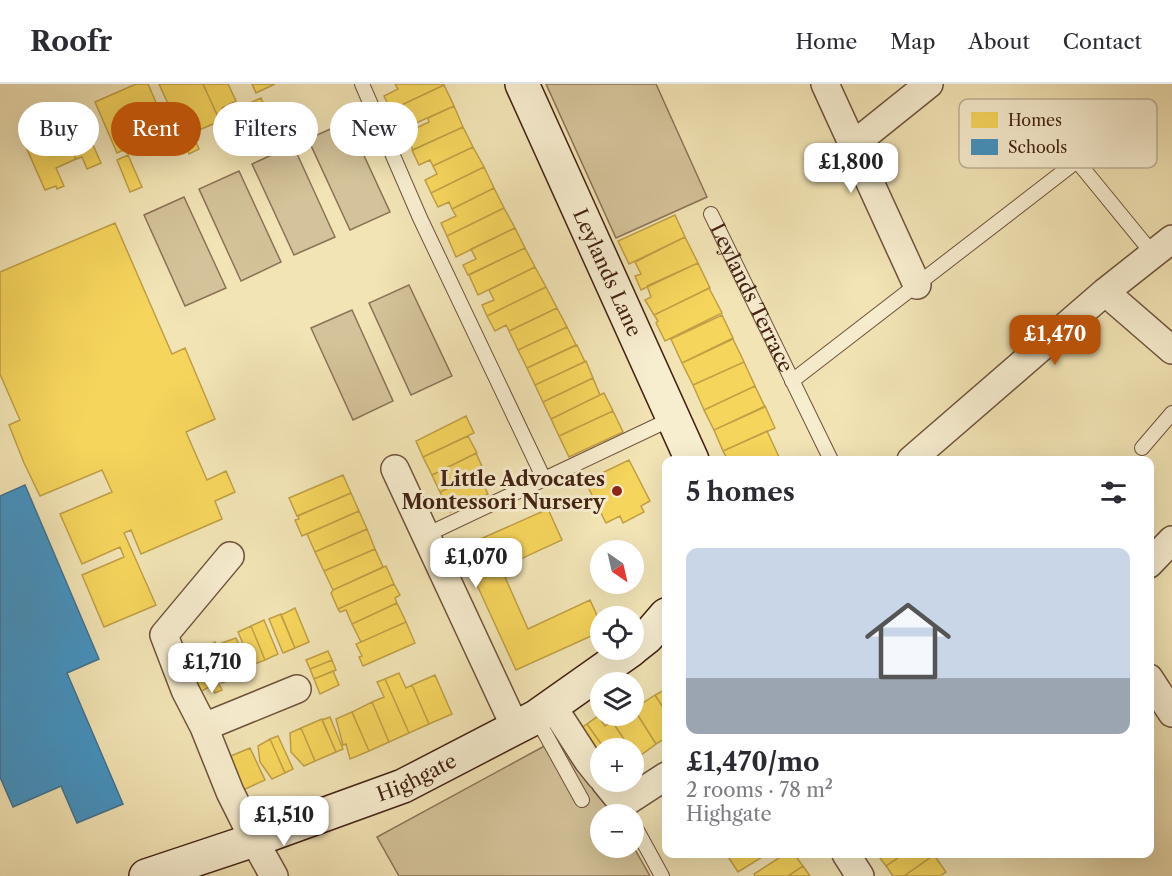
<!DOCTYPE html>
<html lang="en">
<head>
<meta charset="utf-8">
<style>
  body { margin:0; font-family:"Libre Caslon Text",serif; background:#f2f2f3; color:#2b2b33; height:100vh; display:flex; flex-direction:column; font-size:22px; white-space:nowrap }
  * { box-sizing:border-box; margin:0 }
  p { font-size:20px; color:#7c7c81 }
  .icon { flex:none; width:33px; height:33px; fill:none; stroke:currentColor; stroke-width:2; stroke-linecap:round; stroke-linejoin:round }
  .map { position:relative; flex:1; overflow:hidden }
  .panel { position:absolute; left:662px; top:372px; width:492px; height:402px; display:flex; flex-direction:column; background:#fff; border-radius:12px; box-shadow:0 6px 24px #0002 }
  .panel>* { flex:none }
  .guide { position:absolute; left:18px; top:18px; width:554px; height:54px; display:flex; gap:12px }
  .needle { width:39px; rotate:146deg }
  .controls { position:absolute; left:590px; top:456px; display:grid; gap:12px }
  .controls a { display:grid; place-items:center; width:54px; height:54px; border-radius:50%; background:#fff; box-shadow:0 6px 24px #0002; font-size:30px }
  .price { position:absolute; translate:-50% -51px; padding:0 14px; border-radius:12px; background:#fff; color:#222; font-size:20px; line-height:39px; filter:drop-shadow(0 2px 3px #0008) }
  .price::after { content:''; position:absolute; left:50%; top:36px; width:18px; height:14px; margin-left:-9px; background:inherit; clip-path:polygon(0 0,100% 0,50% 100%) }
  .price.on { background:#b45309; color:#fff }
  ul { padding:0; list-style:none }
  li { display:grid; align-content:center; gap:12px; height:318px; padding:0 24px }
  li+li { border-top:2px solid #e1e1e2 }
  li span { display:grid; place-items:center; height:186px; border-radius:12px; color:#555 }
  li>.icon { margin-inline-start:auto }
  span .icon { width:108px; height:108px; fill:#fffc; stroke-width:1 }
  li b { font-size:26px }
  h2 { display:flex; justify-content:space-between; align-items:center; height:72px; padding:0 24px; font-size:26px }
  .chip { padding:0 21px; border-radius:27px; background:#fff; box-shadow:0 6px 24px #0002; font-size:21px; line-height:54px }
  .chip.on { background:#b45309; color:#fff }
  header { display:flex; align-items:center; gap:36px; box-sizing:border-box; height:84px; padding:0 30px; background:#fff; border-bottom:2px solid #e1e1e2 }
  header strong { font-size:28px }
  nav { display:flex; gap:33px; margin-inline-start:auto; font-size:21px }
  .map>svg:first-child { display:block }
  .green { fill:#d4c39a; stroke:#8c7257; stroke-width:1.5 }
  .homes { fill:#f6d55c; stroke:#c09f46; stroke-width:1.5 }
  .schools { fill:#4393c3; stroke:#43718e; stroke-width:1.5 }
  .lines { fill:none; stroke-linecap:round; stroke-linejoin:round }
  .lane-casing { stroke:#6f523c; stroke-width:16 }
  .street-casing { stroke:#6f523c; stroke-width:30 }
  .secondary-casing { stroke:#432214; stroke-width:36 }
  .lane { stroke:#f7edcf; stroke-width:14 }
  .street { stroke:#f7edcf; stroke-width:27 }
  .secondary { stroke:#f7edcf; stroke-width:33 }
  .poi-dot { fill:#8f2418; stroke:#f7edcf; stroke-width:2 }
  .labels { text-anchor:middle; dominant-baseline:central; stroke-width:6; stroke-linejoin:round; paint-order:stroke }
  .street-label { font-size:20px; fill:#432214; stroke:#f7edcf }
  .poi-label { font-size:20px; font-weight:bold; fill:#432214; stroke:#f7edcf; text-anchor:end }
  .key { fill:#f7edcf; stroke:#c1b097; stroke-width:1.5 }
  .key-label { font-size:16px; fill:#432214 }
</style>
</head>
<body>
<header>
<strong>Roofr</strong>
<nav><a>Home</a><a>Map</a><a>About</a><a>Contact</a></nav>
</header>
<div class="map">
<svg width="1172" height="792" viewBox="0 0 1172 792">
  <rect width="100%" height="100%" fill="#f2e4b5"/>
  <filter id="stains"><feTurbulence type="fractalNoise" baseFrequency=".00333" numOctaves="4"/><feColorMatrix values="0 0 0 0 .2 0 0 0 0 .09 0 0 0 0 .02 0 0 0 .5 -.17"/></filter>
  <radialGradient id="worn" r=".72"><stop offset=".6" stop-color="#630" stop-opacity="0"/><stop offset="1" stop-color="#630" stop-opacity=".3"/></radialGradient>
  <path class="green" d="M546,0H656L707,113L616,154Z
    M348,37L390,128L350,146L308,55Z
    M293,61L335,153L294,171L252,80Z
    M239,87L281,178L241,197L199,105Z
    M184,113L226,204L185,222L144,131Z
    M409,201L452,292L411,311L369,219Z
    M352,226L393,317L353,336L311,244Z
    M567,647L615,730H600V764L633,762L650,792H399L377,753L550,659Z"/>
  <path class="homes" d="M136,0H148L168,46L117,69L95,18Z
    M159,0H203L220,37L199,46L194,37L187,40L183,31L175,35Z
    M203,0H228L236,17L222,24L227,34L220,37Z
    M252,0H275L256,9Z
    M395,0H444V1L391,26L384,12L398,5Z
    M444,1L454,22L414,40L412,36L400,41L393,25Z
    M261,14L273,40L246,52L234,26Z
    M454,22L463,43L413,66L405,49L429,38L428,34Z
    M78,27L101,79L87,85L82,73L76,75L59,36Z
    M59,36L76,75L56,84L64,102L57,105L56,102L45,106L21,52Z
    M463,43L473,63L433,82L430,76L419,81L412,66Z
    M190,45L199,65L189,70L180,49Z
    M473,63L484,83L431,109L425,96L437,90L433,82Z
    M128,71L142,103L130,108L117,76Z
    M484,83L494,104L452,125L449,118L438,123L431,109Z
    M494,104L504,124L447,152L441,139L456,132L452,125Z
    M504,124L515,144L456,173L447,152Z
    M675,131L685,153L629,180L618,157Z
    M115,139L172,270L185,264L215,335L186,348L207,396L226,387L235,408L215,417L222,435L141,470L131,446L124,449L156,521L104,543L82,491L124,473L120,463L82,480L60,430L112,408L102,386L40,412L24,379L9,341L20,336L0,290V188Z
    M515,144L525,164L468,191L463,181L476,175L471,165Z
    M685,153L698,179L641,206L635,192L641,190L635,178Z
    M525,164L535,183L478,211L469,191Z
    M698,179L710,204L654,231L645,216L651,213L647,202Z
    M535,183L546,203L487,232L482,221L494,216L489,206Z
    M546,203L557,224L509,247L506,241L495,247L487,232Z
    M709,204L722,229L665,257L656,239L658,237L654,231Z
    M557,224L567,243L518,266L509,247Z
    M722,231L733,254L682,279L671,255Z
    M567,243L576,261L527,284L518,266Z
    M733,255L744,278L693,301L682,279Z
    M577,261L585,278L535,301L527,284Z
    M586,277L593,294L543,318L535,301Z
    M744,278L755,302L704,326L693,301Z
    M593,294L600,311L551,335L543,318Z
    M755,302L765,323L714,346L704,326Z
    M604,309L613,327L559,352L551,335Z
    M765,322L775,344L723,367L714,346Z
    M613,327L623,348L569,373L559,352Z
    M466,332L474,349L423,373L416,357Z
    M767,347L779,373L771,376H728L723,367Z
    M468,352L477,369L432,391L423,373Z
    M476,369L484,387L440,408L432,391Z
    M629,376L650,417L641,422L644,428L623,439L620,432L606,439L585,397Z
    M478,390L488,410L450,428L440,408Z
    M343,391L351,409L297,432L289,414Z
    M351,409L359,427L302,452L295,436L299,435L298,432Z
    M548,425L562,456L501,484L528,545L590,516L600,538V548L516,586L460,464Z
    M359,427L367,445L315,468L307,450Z
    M367,445L375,465L324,487L315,468Z
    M375,465L383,483L333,506L324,487Z
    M386,482L394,500L338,525L331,509L333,506Z
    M394,500L400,511L395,514L397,519L352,540L346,526L340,528L338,525Z
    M397,519L406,538L361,558L352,540Z
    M295,524L309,558L295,564L281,531Z
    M281,530L295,564L283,569L269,535Z
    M264,536L278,570L265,576L251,542Z
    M406,538L415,559L363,582L359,573L362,572L356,560Z
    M251,542L265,576L252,581L238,548Z
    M236,554L250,588L236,593L222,559Z
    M215,558L216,562L222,560L236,593L222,599L205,563Z
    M203,567L222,606L215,609L211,602L194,611L179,578Z
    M328,567L332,576L310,585L306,576Z
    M332,576L336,586L314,595L310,585Z
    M333,587L339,601L320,610L314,595Z
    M399,589L406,604L412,601L429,640L409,649L385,595Z
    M435,591L452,630L429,640L412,601Z
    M385,595L409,649L389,658L372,618L384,613L377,598Z
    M666,605V628L655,611Z
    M655,611L666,628V654L656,660L634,625Z
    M372,618L389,658L369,667L352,628Z
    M634,625L656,660L637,674L633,664H630L613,639L625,632H633Z
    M352,628L369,667L350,675L346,660L343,661L336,635Z
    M598,632L605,642L612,637L630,664H604L587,640Z
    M330,633L343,665L336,668L322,636Z
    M322,635L336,668L315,677L301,644Z
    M587,640L604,664H600V680L574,649Z
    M301,644L315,677L304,682L291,668L290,649Z
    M278,652L293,685L285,689L270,655Z
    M270,655L285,689L272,695L260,678L258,662Z
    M250,664L265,696L241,707L226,674Z
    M728,770H767L738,788L727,771Z
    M785,770H794L803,782L788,792H755L754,790Z
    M877,770H904L886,782Z
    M904,770H933L934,771L904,792H893L886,782Z
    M934,771L946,788L940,792H904Z
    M803,782L810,792H788Z"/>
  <path class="schools" d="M25,401L99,575L67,589L123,720L77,739L61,702L13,723L0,693V412Z"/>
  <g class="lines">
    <g class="lane-casing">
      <g id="lane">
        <path d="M362,0L420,134L544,395"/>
        <path id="s1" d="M711,130L831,376"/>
        <path d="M792,297L1077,77L1153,170"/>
        <path d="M1142,364L1172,329"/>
        <path d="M426,451L673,334"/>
        <path d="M536,633L582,716"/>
        <path d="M633,739L662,792"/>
      </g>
    </g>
    <g class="street-casing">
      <path id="street" d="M825,0L917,201
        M853,61L929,0
        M1105,208L1172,266
        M911,376L1105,208L1172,155
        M395,385L516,645
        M230,472L164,551L185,606L204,643L230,708L254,756L274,792
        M1149,480L1172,456
        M1149,594L1172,629
        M553,623L588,677L600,692
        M204,643L297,605
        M605,698L623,720L666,692
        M846,770L860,792"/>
    </g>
    <g class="secondary-casing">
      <g id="secondary">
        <path id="s2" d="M522,0L692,376"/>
        <path d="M633,564L647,553L666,531"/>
        <path id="s3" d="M146,792L254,756L403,702L536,633L631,566"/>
      </g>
    </g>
    <use href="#lane" class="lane"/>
    <use href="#street" class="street"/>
    <use href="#secondary" class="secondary"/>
  </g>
  <circle class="poi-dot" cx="617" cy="407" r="6"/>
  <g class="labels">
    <g class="street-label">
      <text stroke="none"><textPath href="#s2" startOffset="207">Leylands Lane</textPath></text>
      <text stroke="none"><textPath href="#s1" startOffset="93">Leylands Terrace</textPath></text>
      <text stroke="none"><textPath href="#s3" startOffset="288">Highgate</textPath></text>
    </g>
    <g class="poi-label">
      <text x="605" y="395">Little Advocates<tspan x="605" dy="23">Montessori Nursery</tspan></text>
    </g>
  </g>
  <rect x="959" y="15" width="198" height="69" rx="9" class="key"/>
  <rect x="971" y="28" width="27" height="16" fill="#f6d55c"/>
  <rect x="971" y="55" width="27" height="16" fill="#4393c3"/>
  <g class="key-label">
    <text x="1008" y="42">Homes</text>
    <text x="1008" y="69">Schools</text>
  </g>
  <rect width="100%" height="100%" filter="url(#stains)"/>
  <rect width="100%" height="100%" fill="url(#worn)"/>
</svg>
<div class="controls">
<a><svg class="needle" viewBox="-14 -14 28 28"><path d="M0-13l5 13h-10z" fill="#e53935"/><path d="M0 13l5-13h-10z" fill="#7c7c81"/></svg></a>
<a><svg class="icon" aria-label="locate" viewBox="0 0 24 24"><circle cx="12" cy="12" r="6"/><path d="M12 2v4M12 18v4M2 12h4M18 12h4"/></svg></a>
<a><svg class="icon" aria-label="layers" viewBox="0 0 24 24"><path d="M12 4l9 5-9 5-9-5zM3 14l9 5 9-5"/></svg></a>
<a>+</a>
<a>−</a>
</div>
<b class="price" style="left:851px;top:110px">£1,800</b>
<b class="price on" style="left:1055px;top:282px">£1,470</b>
<b class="price" style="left:476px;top:505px">£1,070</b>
<b class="price" style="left:212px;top:610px">£1,710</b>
<b class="price" style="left:284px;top:763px">£1,510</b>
<div class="guide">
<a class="chip">Buy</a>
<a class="chip on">Rent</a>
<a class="chip">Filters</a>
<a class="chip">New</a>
</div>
<section class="panel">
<h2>5 homes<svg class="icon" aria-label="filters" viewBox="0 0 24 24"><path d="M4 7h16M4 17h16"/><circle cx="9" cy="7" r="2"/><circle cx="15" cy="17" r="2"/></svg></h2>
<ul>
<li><span style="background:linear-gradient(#c9d6e8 70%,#9aa5b1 0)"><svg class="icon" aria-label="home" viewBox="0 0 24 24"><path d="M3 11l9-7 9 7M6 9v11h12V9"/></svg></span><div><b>£1,470/mo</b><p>2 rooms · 78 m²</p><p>Highgate</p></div></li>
</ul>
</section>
</div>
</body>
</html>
